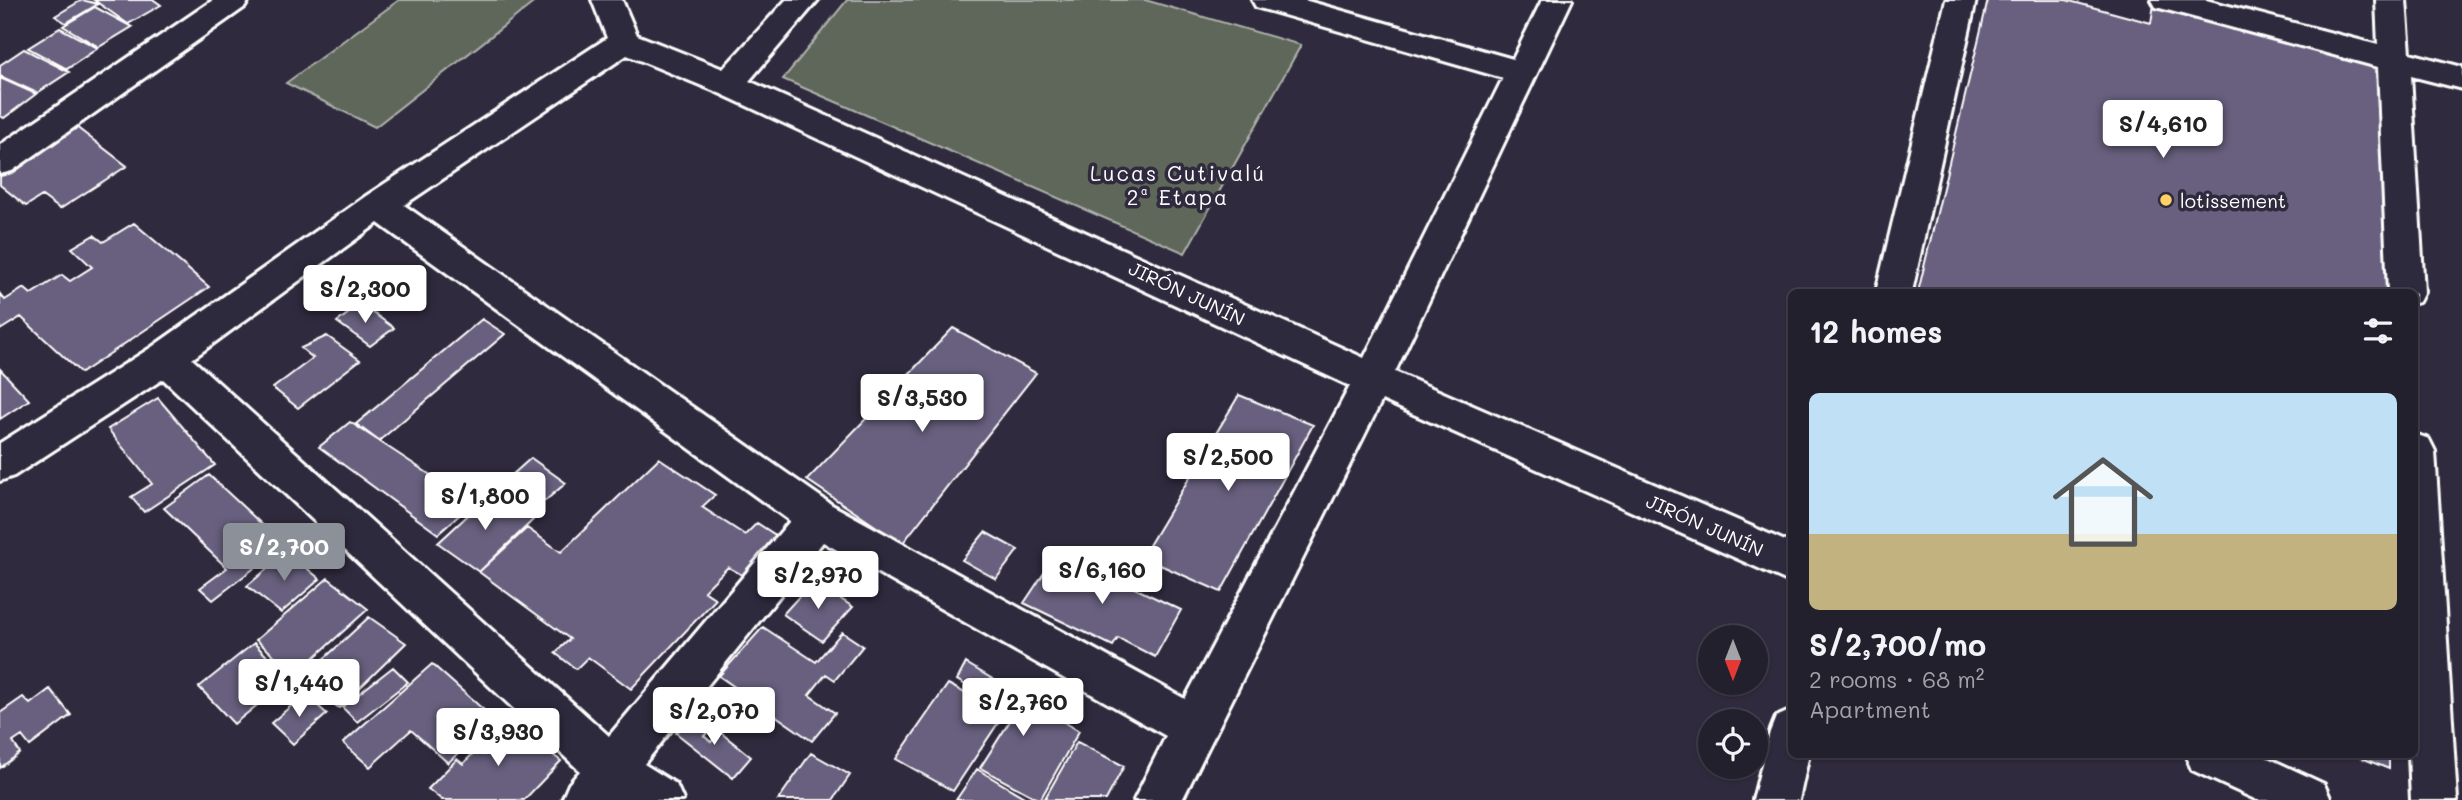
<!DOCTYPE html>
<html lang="en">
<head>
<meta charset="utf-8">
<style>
  body { margin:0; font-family:Mali,sans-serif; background:#2b2836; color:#f1f3f6; height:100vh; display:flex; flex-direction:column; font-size:26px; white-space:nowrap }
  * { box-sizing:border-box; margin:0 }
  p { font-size:23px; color:#a3a3aa }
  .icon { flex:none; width:38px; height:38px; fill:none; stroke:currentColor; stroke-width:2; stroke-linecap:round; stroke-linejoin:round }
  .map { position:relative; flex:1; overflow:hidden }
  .drawer { position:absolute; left:1788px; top:289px; width:630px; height:469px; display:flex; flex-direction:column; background:#23202e; border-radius:10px; box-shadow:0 2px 5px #0004,0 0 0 2px #403e4a }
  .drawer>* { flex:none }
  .needle { width:46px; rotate:180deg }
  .tools { position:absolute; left:1698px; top:625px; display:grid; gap:14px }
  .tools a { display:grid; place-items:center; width:70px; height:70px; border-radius:50%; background:#23202e; box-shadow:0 2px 5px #0004,0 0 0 2px #403e4a; font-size:35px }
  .price { position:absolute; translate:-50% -60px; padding:0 16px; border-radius:7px; background:#fff; color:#222; font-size:23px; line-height:46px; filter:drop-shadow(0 2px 4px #0008) }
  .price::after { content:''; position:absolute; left:50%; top:42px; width:21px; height:16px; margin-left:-10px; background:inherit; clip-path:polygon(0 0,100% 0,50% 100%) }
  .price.selected { background:#8c9099; color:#fff }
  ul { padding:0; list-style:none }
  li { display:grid; align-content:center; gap:14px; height:371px; padding:0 21px }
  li+li { border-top:2px solid #403e4a }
  li span { display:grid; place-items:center; height:217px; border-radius:10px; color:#555 }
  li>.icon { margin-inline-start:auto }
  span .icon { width:126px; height:126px; fill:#fffc; stroke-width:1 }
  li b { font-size:30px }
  h2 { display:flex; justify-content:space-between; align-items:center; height:84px; padding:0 21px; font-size:30px }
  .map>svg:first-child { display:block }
  .green { fill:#5e665a; stroke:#aeb2ac; stroke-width:2 }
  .building { fill:#68617e; stroke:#fff; stroke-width:2 }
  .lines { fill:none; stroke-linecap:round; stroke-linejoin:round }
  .street-casing { stroke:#fff; stroke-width:6 }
  .street { fill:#2f2a3d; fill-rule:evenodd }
  .poi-dot { fill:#ffd166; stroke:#2f2a3d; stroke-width:2.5 }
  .labels { text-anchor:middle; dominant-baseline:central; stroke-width:7; stroke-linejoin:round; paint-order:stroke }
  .poi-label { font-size:19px; fill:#fff; stroke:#2f2a3d; text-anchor:start }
  .street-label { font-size:19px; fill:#fff; stroke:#2f2a3d }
  .neighbourhood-label { font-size:21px; letter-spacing:2px; fill:#fff; stroke:#2f2a3d }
</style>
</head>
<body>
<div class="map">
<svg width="2462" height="800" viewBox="0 0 2462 800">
  <rect width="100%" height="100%" fill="#2f2a3d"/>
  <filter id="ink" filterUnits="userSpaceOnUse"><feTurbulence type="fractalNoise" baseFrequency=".0143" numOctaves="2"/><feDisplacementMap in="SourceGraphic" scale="14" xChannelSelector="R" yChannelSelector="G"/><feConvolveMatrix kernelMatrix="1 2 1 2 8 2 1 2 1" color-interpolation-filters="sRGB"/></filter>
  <g filter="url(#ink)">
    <path class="green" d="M399,0H537L375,127L286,83Z
      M847,0H1145L1301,45L1185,253L783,79Z"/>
    <path class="building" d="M82,0L98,4L66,23L55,16Z
      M94,0H154L161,5L128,24Z
      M1988,0H2066L2151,23L2154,4L2393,68L2392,292H1918Z
      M95,7L132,27L99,47L63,26Z
      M60,28L98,48L67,69L28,48Z
      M24,49L69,72L37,93L0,76V65Z
      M0,78L36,94L4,118L0,116Z
      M71,123L127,166L60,209L42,196L26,206L0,185V172Z
      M134,223L209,287L81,373L21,317L0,330V294L5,300L24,288L31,294L62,275L70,281L92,267L72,248L94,235L103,242Z
      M361,304L394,328L370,346L337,322Z
      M482,319L505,334L379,441L356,424Z
      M953,328L1036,373L902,544L807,480Z
      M327,336L360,360L298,408L273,388L313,358L301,348Z
      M0,369L29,400L0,419Z
      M1239,395L1313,425L1221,592L1142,557Z
      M158,398L215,465L144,512L131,497L152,484L108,429Z
      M350,422L473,503L438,534L319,447Z
      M531,458L566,483L545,501L511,476Z
      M659,458L715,495L702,507L745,535L757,523L780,538L744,576L728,567L704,591L716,599L631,689L588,657L576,669L555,653L570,639L479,572L527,528L561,552Z
      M209,475L284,545L213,600L200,588L227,568L164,508Z
      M492,493L533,520L479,572L438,543Z
      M985,532L1018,550L996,579L962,560Z
      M287,552L320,579L281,613L247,586Z
      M1058,552L1181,610L1155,657L1118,638L1113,646L1024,603Z
      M328,578L368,609L296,674L256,640Z
      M813,581L853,607L822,641L783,614Z
      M369,617L406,643L339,708L301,680Z
      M763,627L816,662L842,632L863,646L835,680L826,674L809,695L835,713L812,741L719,676Z
      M254,643L289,679L234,724L199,687Z
      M966,663L1079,731L1040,800L980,768L1015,713L957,680Z
      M432,664L494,719L448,763L411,730L370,767L343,743Z
      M393,667L408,682L357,722L342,707Z
      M948,684L1004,714L953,791L896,759Z
      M50,689L71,715L30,746L22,736L13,742L20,753L0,768V713L23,697L30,704Z
      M305,694L327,714L293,744L271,723Z
      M501,715L561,761L524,800H442L428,789L457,759L463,764L482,744L477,740Z
      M694,715L711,729L704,736L711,742L720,732L751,757L733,778L676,733Z
      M1077,742L1124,766L1106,800H1044Z
      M811,753L850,775L833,800H778Z
      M2352,754H2389V769Z
      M977,769L1029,800H956Z"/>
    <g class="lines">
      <g class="street-casing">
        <path id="street" d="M213,0H249L245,7L12,171L0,174V145Z
          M592,0H622L637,35L723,69L786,0H818L749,81L1364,358L1503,78L1256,7L1252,0H1304L1513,59L1542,0H1572L1395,372L1792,544V583L1382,400L1182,800H1134L1166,736L823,542L644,764L676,784L683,800H562L569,784L580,771L163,379L14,476L0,481V443L152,347L366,196L607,38ZM627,55L717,92L1350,386L1185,699L832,505L404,205ZM378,223L790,521L609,736L192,359Z
          M1946,0H1976L1912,292H1876Z
          M2152,0H2206L2378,45L2376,0H2406L2410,53L2462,67V89L2411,76L2424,292L2419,302L2415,303V292H2388L2378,67L2156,7Z
          M2415,434L2429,439L2435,451L2457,800H2411L2409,754H2415Z
          M1792,710V754H1809L1799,800H1753L1770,732L1776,717Z
          M2185,754H2259L2324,784L2331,800H2257L2192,770Z"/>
      </g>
      <use href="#street" class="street"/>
    </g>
  </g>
  <circle class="poi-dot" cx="2166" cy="200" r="7"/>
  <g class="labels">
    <g class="poi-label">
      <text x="2180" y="200">lotissement</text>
    </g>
    <g class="street-label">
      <text transform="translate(1187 293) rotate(25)">JIRÓN JUNÍN</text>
      <text transform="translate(1705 525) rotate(24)">JIRÓN JUNÍN</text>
    </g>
    <g class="neighbourhood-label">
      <text x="1178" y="172">Lucas Cutivalú<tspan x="1178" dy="24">2ª Etapa</tspan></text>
    </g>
  </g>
</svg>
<div class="tools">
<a><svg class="needle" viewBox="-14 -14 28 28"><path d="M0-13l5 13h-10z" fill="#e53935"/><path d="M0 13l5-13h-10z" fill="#a3a3aa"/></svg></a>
<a><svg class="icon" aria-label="locate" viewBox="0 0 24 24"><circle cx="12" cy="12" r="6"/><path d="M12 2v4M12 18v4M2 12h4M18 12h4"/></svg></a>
</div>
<b class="price" style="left:2163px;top:160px">S/4,610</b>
<b class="price" style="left:365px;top:325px">S/2,300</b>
<b class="price" style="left:922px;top:434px">S/3,530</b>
<b class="price" style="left:1228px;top:493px">S/2,500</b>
<b class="price" style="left:485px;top:532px">S/1,800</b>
<b class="price selected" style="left:284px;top:583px">S/2,700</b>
<b class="price" style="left:1102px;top:606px">S/6,160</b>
<b class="price" style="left:818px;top:611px">S/2,970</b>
<b class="price" style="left:299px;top:719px">S/1,440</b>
<b class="price" style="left:1023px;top:738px">S/2,760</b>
<b class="price" style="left:714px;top:747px">S/2,070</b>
<b class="price" style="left:498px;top:768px">S/3,930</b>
<section class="drawer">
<h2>12 homes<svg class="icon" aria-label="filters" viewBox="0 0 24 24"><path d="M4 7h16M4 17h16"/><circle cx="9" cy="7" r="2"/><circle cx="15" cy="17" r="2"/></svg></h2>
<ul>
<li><span style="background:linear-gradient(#bfe0f5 65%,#c2b280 0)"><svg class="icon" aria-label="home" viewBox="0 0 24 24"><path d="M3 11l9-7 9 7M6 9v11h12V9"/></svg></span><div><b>S/2,700/mo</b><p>2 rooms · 68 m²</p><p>Apartment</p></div></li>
</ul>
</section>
</div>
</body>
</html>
